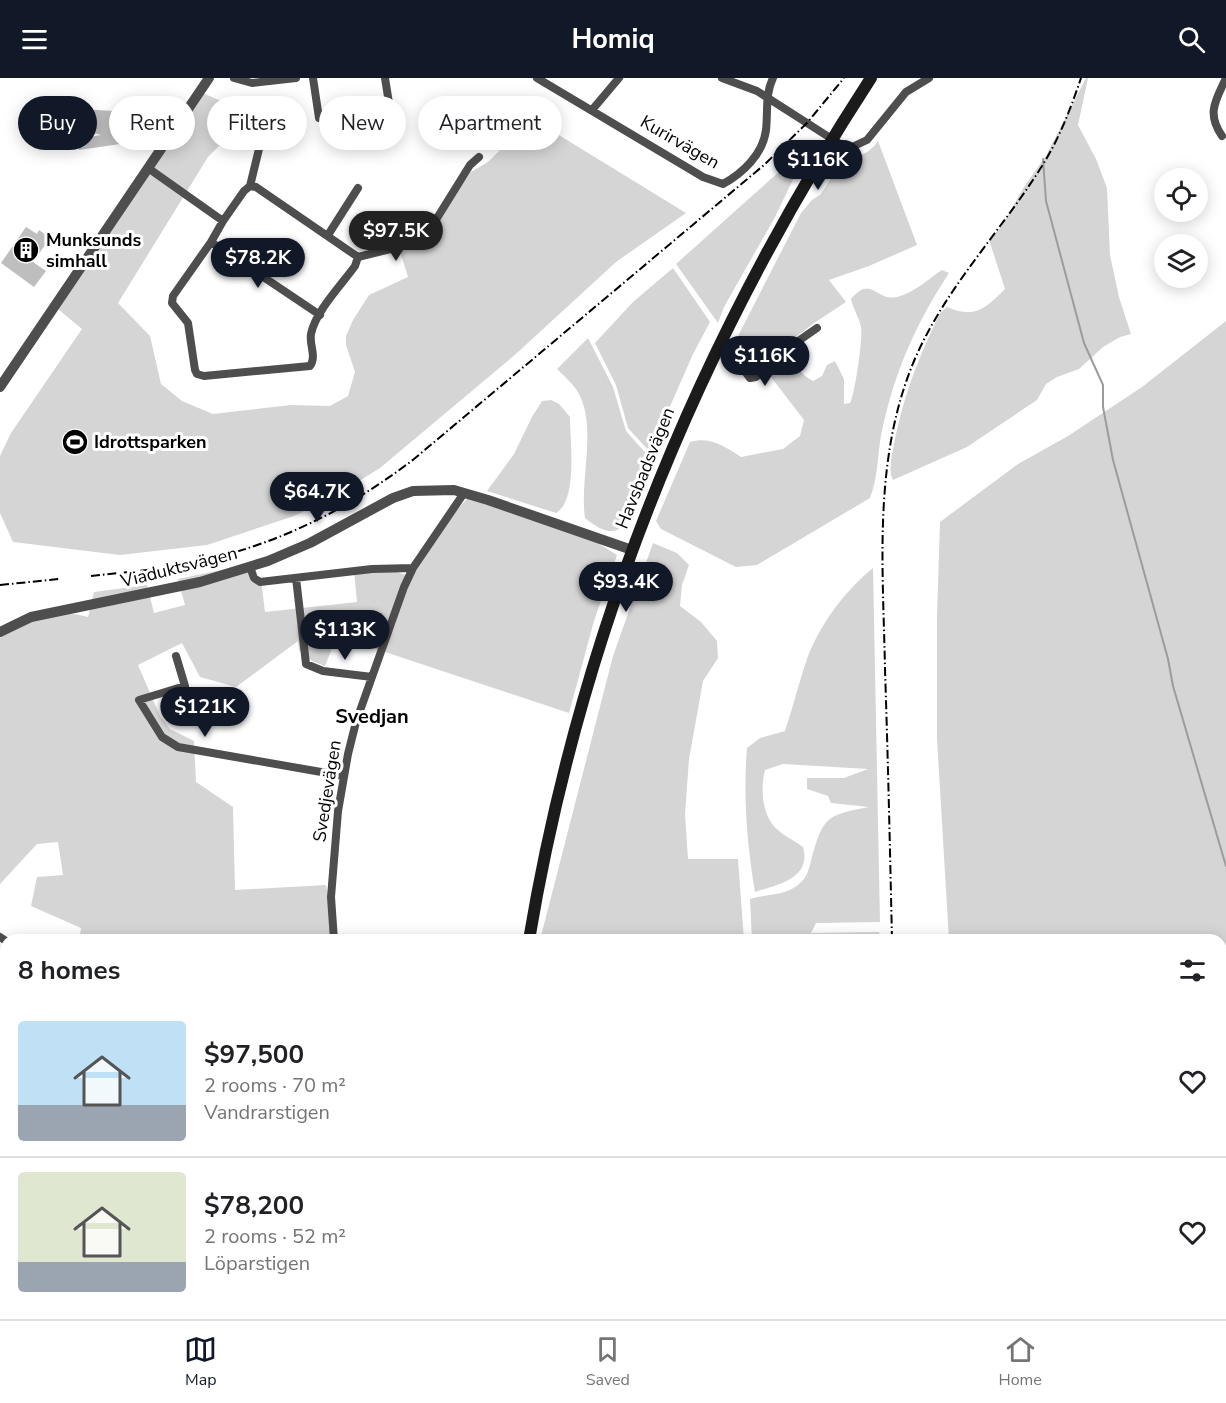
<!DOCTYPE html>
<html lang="en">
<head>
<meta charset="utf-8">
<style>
  body { margin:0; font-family:"Nunito Sans",sans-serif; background:#f6f6f6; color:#202124; height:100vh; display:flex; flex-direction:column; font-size:22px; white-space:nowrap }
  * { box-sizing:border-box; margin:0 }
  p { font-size:20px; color:#757577 }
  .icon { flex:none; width:33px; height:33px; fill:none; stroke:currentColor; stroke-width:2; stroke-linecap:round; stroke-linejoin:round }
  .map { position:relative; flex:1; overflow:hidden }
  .panel { position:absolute; left:0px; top:856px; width:1227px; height:386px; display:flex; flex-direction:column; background:#fff; border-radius:18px 18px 0 0; box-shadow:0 3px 15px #0003 }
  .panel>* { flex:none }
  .hud { position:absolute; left:18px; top:18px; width:600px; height:54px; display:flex; gap:12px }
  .tools { position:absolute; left:1154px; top:90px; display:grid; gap:12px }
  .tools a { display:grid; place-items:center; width:54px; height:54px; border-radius:50%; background:#fff; box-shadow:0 3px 15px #0003; font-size:30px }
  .price { position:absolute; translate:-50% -51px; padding:0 14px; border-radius:21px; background:#111827; color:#fff; font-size:20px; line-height:39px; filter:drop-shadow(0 2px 3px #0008) }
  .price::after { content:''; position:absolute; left:50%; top:36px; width:18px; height:14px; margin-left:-9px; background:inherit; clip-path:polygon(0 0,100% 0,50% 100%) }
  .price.active { background:#222; color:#fff }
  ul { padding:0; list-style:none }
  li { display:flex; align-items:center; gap:18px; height:150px; padding:0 18px }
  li+li { border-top:2px solid #e0e0e0 }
  li span { display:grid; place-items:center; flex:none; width:168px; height:120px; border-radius:6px; color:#555 }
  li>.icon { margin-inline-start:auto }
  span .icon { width:72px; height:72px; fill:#fffc; stroke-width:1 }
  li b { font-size:26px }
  h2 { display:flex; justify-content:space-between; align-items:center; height:72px; padding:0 18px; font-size:26px }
  .chip { padding:0 21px; border-radius:27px; background:#fff; box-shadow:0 3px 15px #0003; font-size:21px; line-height:54px }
  .chip.active { background:#111827; color:#fff }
  header { display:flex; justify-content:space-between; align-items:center; height:78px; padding:0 18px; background:#111827; color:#fff; font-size:27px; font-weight:700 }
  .tab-bar { display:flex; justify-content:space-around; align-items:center; height:84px; border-top:2px solid #e0e0e0; background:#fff; font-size:16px; color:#757577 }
  .tab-bar a { display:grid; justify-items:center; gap:3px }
  .tab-bar .active { color:#111827 }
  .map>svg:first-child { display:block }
  .green { fill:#d5d5d5 }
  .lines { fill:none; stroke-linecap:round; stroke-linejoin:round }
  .stream { stroke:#9c9c9c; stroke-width:2 }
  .building { fill:#bebebe }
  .minor { stroke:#4e4e4e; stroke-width:8 }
  .tertiary { stroke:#4e4e4e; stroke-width:10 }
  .secondary { stroke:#1b1b1b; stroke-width:12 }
  .rail { stroke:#000; stroke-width:2; stroke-dasharray:9 3 1.5 3; stroke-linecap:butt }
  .labels { text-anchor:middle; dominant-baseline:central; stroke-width:6; stroke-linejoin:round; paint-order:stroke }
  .street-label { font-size:18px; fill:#000; stroke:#fff }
  .poi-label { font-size:18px; font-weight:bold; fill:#000; stroke:#fff; text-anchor:start }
  .neighbourhood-label { font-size:20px; font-weight:bold; fill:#000; stroke:#fff }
</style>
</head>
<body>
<header><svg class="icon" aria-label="menu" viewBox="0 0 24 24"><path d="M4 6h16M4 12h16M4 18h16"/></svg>Homiq<svg class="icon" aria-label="search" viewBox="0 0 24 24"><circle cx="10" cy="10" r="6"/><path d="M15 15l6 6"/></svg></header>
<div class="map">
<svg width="1226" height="1241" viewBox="0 0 1226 1241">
  <rect width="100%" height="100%" fill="#fff"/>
  <path class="green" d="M1086,0H1088L1078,47L1096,81L1107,110L1110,177L1119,219L1131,256L1120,259L1103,269L1079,291L1057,299L1046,306L1037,322L967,369L893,402C888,393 892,377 894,366C904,316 918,281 940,235L947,229C975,241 985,231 1005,211L989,162L1002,148L1024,109L1047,76Z
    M196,12L237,30L240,47L208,79L118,225L150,258L161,306L182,323L213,336L291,327L330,328L348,318L355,294L346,267V258L353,242L369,217L408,199L399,170L410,167L433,149L471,94L488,84L525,47L549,51L686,135L616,184L517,275L380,390L335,418L294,438L207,467L120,477L13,464L0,435V378L11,355L82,251L58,231Z
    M878,63L917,167L869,188L829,202L846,224L814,245L758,288L738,263L739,256L801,135L812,122L821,116L843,81C859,78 867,78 878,63Z
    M791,83L798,91L775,139L724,229L718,245L676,186Z
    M673,190L710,244L693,276L650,374L628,350L616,307L595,265L633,224Z
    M942,192L949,195C917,244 896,290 883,348C877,372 879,398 870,420L757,487L736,489L661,451L656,443L690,364C709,358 725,368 741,379L783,371L800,358L804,342L768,295L785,281C797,287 801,297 813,303L822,298L827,287L835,283L844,301V326L850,325C855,315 863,261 861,249C859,239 853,231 851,221C872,196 876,224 897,219C914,215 928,201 942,192Z
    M1226,243V1241H1010L1009,1236H1221V862H949L937,661V538L940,444L1018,386L1068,358L1142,309Z
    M588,260L613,309L626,353L650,380C646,393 641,407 637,420C627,452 615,465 585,440C579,401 599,345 576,311C571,304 563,297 557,291Z
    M551,322L559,326L570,339C570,362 578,423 556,435L487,413L514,376L532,339L542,323Z
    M474,413L588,459L617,477L594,543L569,635L337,558L325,588L312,583L299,572L298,563L236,609L200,599L182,565L138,587L160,638L170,651L194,663L196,704L233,729L235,812L326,807L336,862H79L81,850L31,828L37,799L63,797L58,764L37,766L0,806V560C23,540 59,530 88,539L94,514L147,507L154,535L185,527L178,501L245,487L261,502L265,534L357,524L354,493H394L412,499L457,432Z
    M653,465L677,475L689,487L682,507L680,528L701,544L717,563L718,580L703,603L689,681L685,736L688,781H738L744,862H540L613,578Z
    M873,490L880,844L816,845L811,855L879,854L880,862H752L750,821C766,816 784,818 798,807C807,800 808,793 811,783C823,739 826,737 869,729L831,725L828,718L807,711V700H844L868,691L783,686L765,692C760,711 762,740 779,753C786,759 795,763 803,769C812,800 778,807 755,814C747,767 743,717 747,670L760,660L785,653C793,629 799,604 807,581C820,546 844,514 873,490Z
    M0,929L6,931V1026L0,1021Z"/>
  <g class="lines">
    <path class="stream" d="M1043,81L1046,123L1084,265L1103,307V329L1113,382L1168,581L1173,608L1226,788
      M1221,1087H1226"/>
  </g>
  <path class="building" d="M32,23L80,31L115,33V48L132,47L134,64L79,72L78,61L101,57L76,50L73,45L30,44Z
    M26,149L37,156L39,152L50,160L33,184L46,193L34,209L1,185Z"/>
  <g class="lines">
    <path class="minor" d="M234,0L252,5L296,0
      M313,0L319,40
      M385,0L393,50
      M537,0L703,99L723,106C743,95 763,76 766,52C768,34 765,16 773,0
      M722,0L757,13L832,61L845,69H852L867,62L906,14L929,0
      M592,32L619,0
      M1222,58C1206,35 1216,22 1226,0
      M148,90L223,143L244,113L250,108L256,109L358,179L355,188C342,206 315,234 311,256C309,267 317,278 310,288L204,298L197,296L195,292L188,245L172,225L173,218L211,164L223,143
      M250,108L259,71
      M328,157L358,110
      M211,164L320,237
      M358,179L419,164L424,161L470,87L479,79
      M721,261L747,296L750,300L756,299L794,266L817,250
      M250,489L254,500L260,504L372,491L413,490
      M296,500L306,586L323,593L372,599
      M176,578L185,608L139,622L162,659L178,669L344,698
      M0,859L6,863
      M334,862L331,819L338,733L348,676L356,644L404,509L413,490L464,415
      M0,1037L6,1039
      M410,1236V1241"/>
    <path class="tertiary" d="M0,309L209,0
      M0,554L31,539L200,504L268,483L310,465L393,420L413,413L454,412L488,422L632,472
      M0,1181L6,1187
      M51,1236L55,1241"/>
    <path class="secondary" d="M529,862C581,551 699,264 871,0
      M502,1236V1241"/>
    <path class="rail" d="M91,498C126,494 161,492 196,484C277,467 349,431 414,381L764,87L807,45L844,0
      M0,507L59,501
      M892,862C890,772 888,682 885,591C883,487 873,381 914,283C945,210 1000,155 1042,88C1059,61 1071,30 1081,0
      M919,1236L920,1241"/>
  </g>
  <defs>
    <g id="building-disc" transform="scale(1.35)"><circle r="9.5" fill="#000" stroke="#fff"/><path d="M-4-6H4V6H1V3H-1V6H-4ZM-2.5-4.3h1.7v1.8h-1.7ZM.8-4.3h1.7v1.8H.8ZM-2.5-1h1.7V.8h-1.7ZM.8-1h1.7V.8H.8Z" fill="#fff"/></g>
    <g id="stadium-disc" transform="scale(1.35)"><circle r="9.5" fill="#000" stroke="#fff"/><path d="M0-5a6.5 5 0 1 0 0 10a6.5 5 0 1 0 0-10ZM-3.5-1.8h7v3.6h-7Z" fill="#fff"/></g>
  </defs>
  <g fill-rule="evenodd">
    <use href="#building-disc" x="26" y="172"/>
    <use href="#stadium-disc" x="75" y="364"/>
  </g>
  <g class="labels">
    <g class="street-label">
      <text transform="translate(680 64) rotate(30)">Kurirvägen</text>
      <text transform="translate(645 390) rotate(-68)">Havsbadsvägen</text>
      <text transform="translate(179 489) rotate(-14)">Viaduktsvägen</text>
      <text transform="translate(327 713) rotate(-81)">Svedjevägen</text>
    </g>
    <g class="poi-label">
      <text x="46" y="162">Munksunds<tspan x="46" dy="21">simhall</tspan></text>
      <text x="94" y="364">Idrottsparken</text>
    </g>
    <g class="neighbourhood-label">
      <text x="372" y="638">Svedjan</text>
    </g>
  </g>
</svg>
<div class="tools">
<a><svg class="icon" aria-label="locate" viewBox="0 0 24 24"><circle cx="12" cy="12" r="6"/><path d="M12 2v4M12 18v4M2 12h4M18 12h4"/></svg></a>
<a><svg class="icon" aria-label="layers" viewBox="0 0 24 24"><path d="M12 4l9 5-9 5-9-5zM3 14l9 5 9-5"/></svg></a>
</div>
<b class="price" style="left:818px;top:113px">$116K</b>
<b class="price active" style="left:396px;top:184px">$97.5K</b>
<b class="price" style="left:258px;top:211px">$78.2K</b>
<b class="price" style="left:765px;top:309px">$116K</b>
<b class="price" style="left:317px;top:445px">$64.7K</b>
<b class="price" style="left:626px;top:535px">$93.4K</b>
<b class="price" style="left:345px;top:583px">$113K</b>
<b class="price" style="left:205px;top:660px">$121K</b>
<div class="hud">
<a class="chip active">Buy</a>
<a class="chip">Rent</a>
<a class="chip">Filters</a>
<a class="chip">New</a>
<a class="chip">Apartment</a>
</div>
<section class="panel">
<h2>8 homes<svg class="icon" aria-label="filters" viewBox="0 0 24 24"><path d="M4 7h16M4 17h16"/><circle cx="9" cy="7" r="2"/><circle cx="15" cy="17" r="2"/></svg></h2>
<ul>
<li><span style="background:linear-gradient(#bfe0f5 70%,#9aa5b1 0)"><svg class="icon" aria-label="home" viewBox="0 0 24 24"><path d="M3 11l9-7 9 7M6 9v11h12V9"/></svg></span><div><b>$97,500</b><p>2 rooms · 70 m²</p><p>Vandrarstigen</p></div><svg class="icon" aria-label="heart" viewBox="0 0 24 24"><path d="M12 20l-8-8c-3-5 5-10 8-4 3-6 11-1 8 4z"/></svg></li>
<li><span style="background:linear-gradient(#dfe7d0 75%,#9aa5b1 0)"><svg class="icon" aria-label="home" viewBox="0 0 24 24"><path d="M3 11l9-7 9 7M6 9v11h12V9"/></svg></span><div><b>$78,200</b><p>2 rooms · 52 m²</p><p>Löparstigen</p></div><svg class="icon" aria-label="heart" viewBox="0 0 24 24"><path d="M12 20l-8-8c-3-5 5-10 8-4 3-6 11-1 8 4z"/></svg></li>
</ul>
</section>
</div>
<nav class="tab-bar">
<a class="active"><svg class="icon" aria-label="map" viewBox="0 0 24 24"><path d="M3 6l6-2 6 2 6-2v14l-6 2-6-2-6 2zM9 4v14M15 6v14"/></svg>Map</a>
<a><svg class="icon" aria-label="saved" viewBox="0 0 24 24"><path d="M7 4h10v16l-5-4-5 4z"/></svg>Saved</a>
<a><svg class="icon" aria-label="home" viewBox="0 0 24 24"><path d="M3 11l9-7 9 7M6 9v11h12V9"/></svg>Home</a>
</nav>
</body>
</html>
